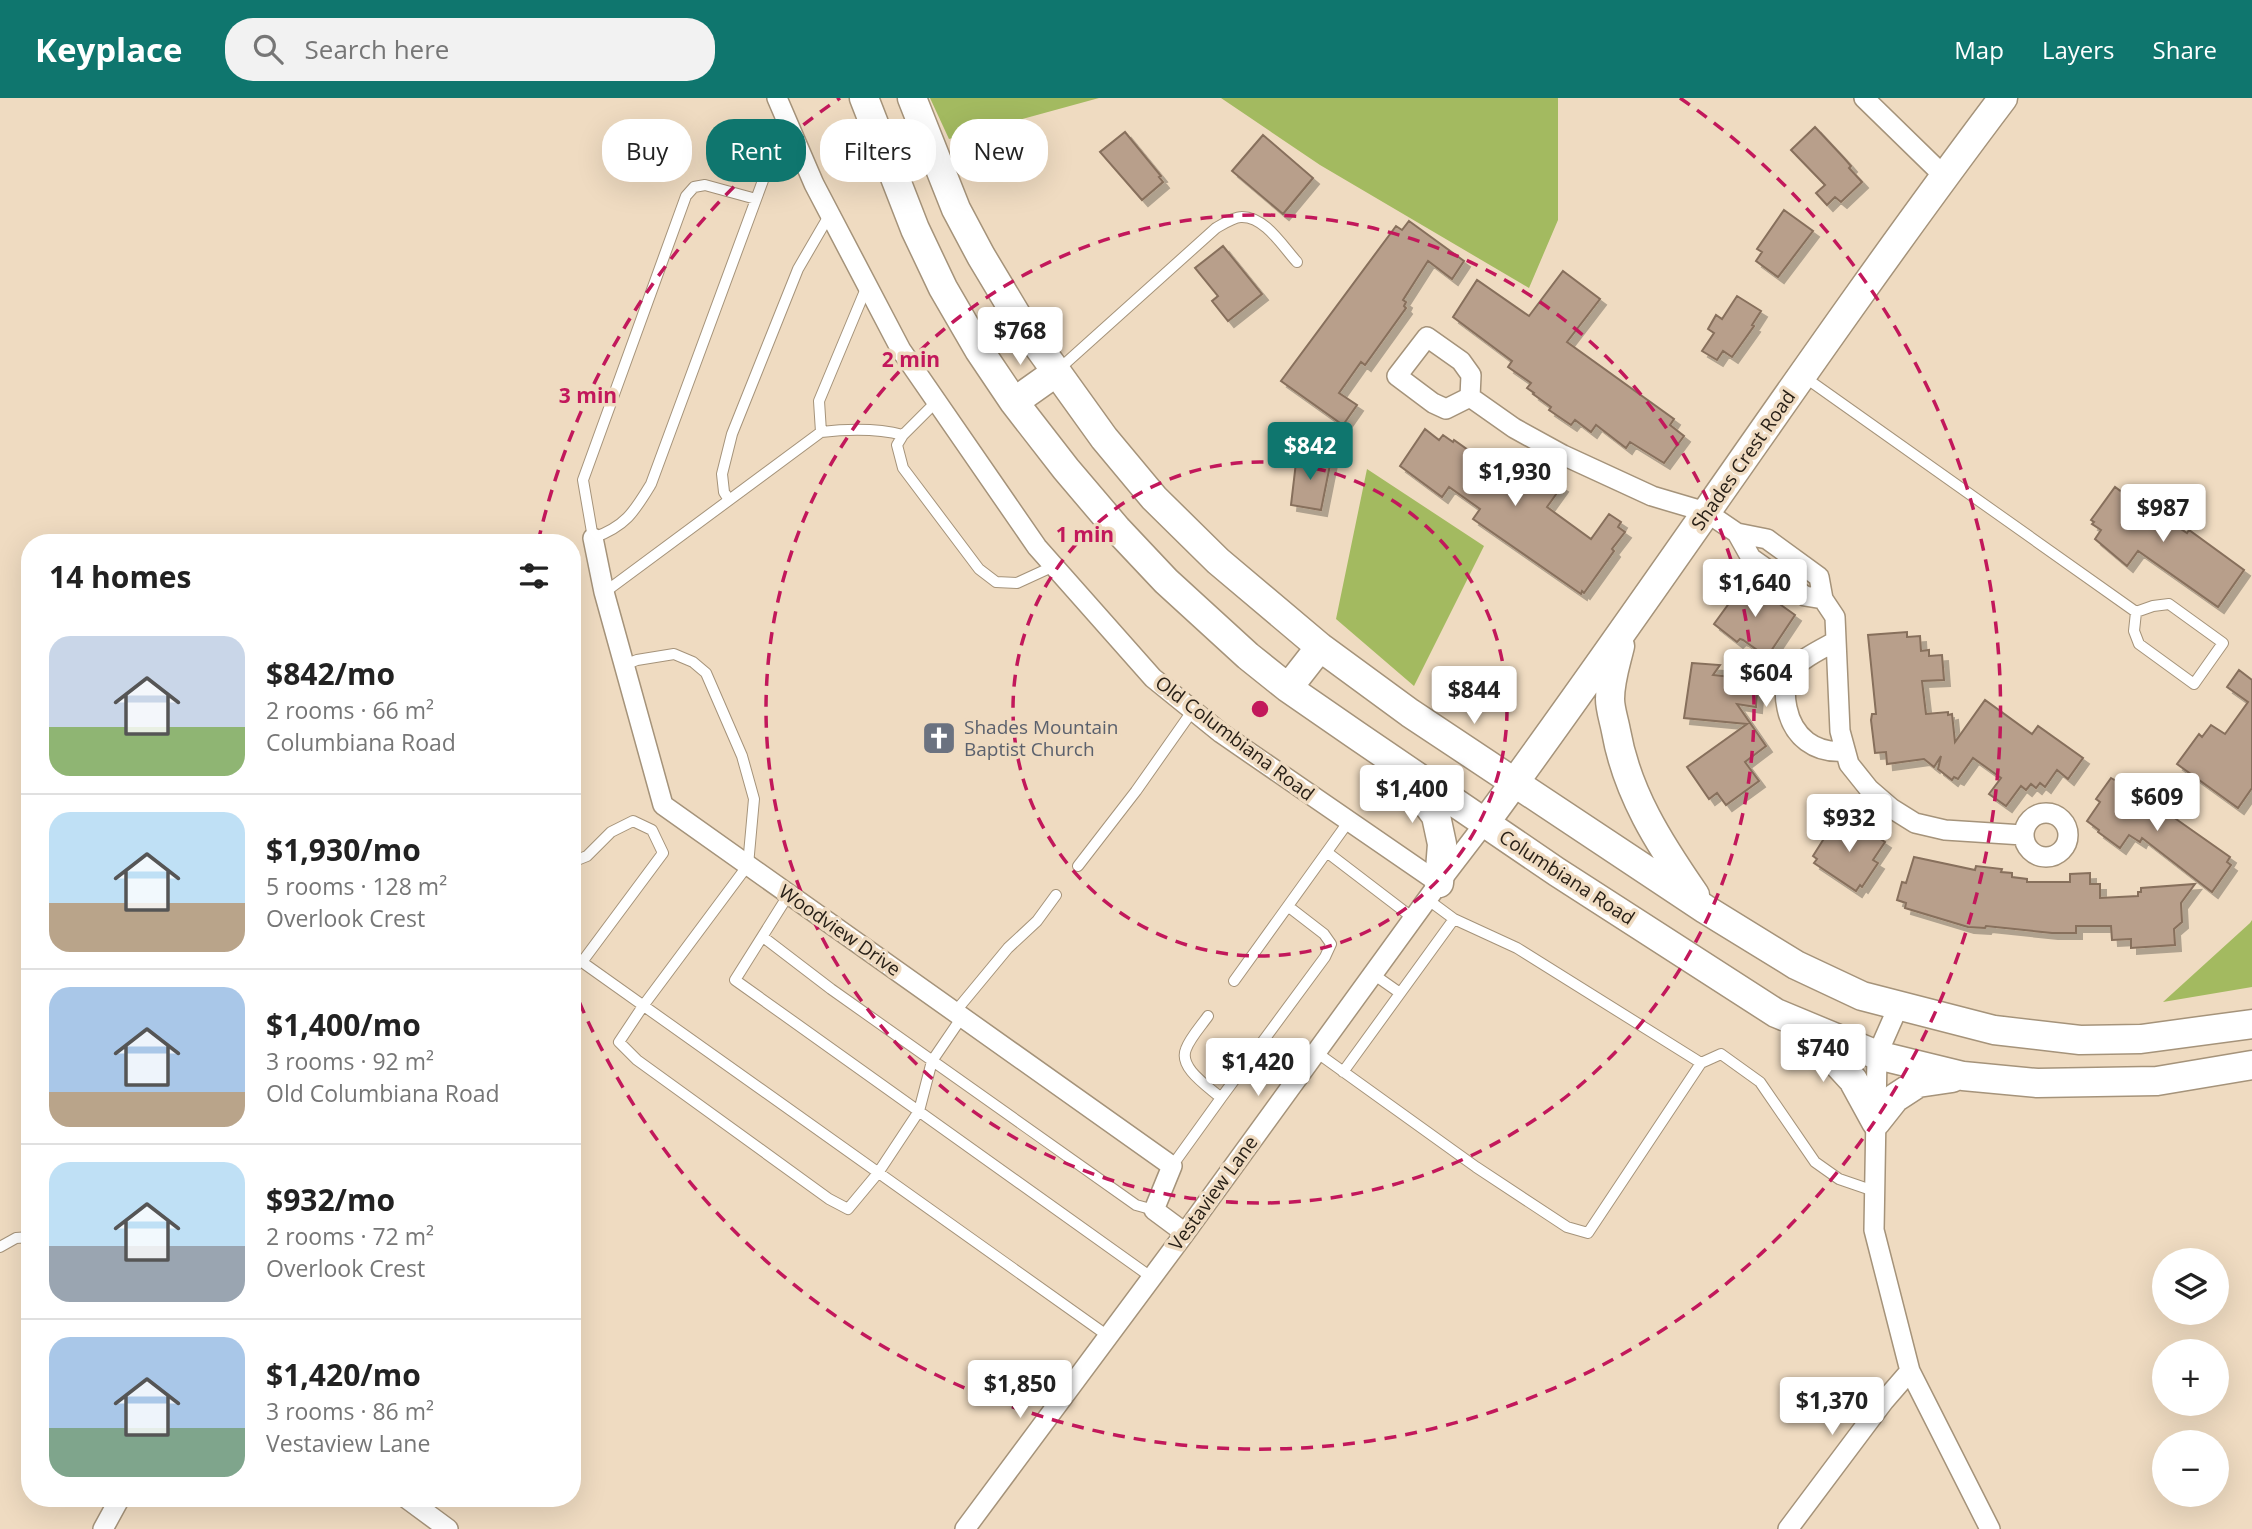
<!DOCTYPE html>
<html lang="en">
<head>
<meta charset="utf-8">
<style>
  body { margin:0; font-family:"Open Sans",sans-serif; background:#f2f2f2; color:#222; height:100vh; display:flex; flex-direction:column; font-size:26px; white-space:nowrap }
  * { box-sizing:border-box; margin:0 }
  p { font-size:23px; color:#767676 }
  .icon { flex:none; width:38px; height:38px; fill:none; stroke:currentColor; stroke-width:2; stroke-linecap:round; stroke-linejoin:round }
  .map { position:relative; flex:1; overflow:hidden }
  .panel { position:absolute; left:21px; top:436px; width:560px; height:973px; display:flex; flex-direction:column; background:#fff; border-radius:28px; box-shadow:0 7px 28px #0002 }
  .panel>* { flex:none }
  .top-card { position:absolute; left:602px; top:21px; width:665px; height:63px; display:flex; gap:14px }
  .buttons { position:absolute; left:2152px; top:1150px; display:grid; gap:14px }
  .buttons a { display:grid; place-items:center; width:77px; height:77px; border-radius:50%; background:#fff; box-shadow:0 7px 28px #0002; font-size:35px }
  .price { position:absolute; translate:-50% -60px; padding:0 16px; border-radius:7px; background:#fff; color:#222; font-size:23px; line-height:46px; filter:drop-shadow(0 2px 4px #0008) }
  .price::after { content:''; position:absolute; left:50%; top:42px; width:21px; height:16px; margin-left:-10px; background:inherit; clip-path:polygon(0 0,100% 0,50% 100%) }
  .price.on { background:#0f766e; color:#fff }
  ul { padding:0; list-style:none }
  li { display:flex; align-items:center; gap:21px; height:175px; padding:0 28px }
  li+li { border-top:2px solid #e0e0e0 }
  li span { display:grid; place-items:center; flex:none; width:196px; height:140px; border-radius:21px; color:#555 }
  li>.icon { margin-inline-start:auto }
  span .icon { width:84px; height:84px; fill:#fffc; stroke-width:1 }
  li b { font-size:30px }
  h2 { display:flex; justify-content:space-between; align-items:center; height:84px; padding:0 28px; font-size:30px }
  .pill { padding:0 24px; border-radius:28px; background:#fff; box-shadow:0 7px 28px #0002; font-size:24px; line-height:63px }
  .pill.on { background:#0f766e; color:#fff }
  header { display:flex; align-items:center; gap:42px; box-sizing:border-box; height:98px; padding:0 35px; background:#0f766e; color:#fff }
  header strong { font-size:33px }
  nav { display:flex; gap:38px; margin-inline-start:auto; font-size:24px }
  .search { width:490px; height:63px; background:#f2f2f2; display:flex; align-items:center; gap:18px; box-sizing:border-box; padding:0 24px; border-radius:28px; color:#767676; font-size:26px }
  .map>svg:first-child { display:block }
  .green { fill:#a3ba60 }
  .building { fill:#b89f8b; stroke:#876f5c; stroke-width:2; filter:url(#shadow) }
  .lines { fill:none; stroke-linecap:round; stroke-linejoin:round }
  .lane-casing { stroke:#a5937a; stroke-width:12 }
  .street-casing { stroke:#a5937a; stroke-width:22 }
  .secondary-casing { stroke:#a5937a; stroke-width:31 }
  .lane { stroke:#fff; stroke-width:10 }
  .street { stroke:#fff; stroke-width:19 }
  .secondary { stroke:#fff; stroke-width:28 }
  .ring { fill:none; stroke:#c2185b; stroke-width:3.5; stroke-dasharray:12 9 }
  .labels { text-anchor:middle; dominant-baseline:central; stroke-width:7; stroke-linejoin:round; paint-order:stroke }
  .street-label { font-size:19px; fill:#282017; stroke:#efdbc1 }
  .worship-label { font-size:19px; fill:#5b616d; stroke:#efdbc1; text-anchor:start }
  .centre { fill:#c2185b; stroke:#efdbc1; stroke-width:3.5 }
  .ring-label { font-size:21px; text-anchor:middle; font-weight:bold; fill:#c2185b; stroke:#efdbc1; stroke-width:7; stroke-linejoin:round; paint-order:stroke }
</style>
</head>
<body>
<header>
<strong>Keyplace</strong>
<div class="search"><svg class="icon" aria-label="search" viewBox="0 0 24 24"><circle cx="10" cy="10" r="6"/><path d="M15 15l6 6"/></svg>Search here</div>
<nav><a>Map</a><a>Layers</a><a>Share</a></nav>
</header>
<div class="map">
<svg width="2252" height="1431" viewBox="0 0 2252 1431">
  <defs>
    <filter id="shadow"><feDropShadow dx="6" dy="6" stdDeviation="0" flood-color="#0004"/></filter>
  </defs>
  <rect width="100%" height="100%" fill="#efdbc1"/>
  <path class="green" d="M930,0H1099L949,41Z
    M1221,0H1558V122L1529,190L1320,67Z
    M1367,371L1484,448L1414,588L1336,521Z
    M2252,822V889L2163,904L2250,825Z"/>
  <path class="building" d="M1815,29L1844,60L1851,68L1849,70L1862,84L1841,104L1835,99L1827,107L1816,95L1825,87L1791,52Z
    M1125,34L1161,78L1159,79L1163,84L1142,102L1100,54Z
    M1263,37L1313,80L1283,116L1232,73Z
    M1784,112L1813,133L1778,179L1756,163L1762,154L1757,151Z
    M1409,123L1464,163L1452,181L1428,163L1403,202L1406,204L1404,208L1406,210L1365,267L1361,264L1339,295L1357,307L1343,327L1281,283L1396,128L1402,132Z
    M1223,148L1262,196L1228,223L1212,203L1218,198L1195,170Z
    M1563,173L1600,201L1567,244L1674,321L1670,327L1684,338L1664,365L1630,344L1626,350L1596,327L1591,334L1575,322L1571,327L1549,312L1551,309L1533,296L1534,295L1527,290L1531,285L1508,269L1512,263L1453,219L1477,182L1529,218Z
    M1737,198L1761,213L1752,227L1754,228L1732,259L1723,253L1717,262L1702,253L1714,235L1708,231L1716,217L1722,221Z
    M1425,331L1439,342L1443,337L1453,344L1454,342L1481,361L1487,353L1494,358L1498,353L1534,380L1538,374L1547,381L1548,379L1562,388L1547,409L1591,441L1609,416L1621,424L1618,429L1625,434L1612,451L1614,453L1584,495L1582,493L1581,496L1473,421L1480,411L1449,389L1442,399L1400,368Z
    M1297,356L1331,362L1321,412L1291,407Z
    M2133,388L2160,408L2156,414L2187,435L2189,432L2244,472L2218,509L2138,453L2127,468L2095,441L2101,432L2092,426L2094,424L2091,422L2115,389L2126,397Z
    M1746,482L1795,517L1767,559L1743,542L1740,541L1737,544L1714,526Z
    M1907,534V539L1920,538L1921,553L1929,552V558L1942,557L1944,582L1922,583L1926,616L1948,614V617L1952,616L1955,644L1985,602L2032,636L2038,628L2083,660L2068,681L2057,672L2045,689L2040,685L2036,690L2031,686L2026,692L2021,688L2006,708L1989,696L2001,680L1973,660L1958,681L1954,679L1952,682L1938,671L1941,658L1934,669L1924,661L1887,666L1886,654L1875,655L1871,622L1872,616H1876L1868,537Z
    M1692,565L1720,567L1713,577L1758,582L1756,609L1737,606L1766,648L1745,664L1759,683L1726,707L1717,695L1709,701L1687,669L1747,626L1684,620Z
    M2239,572L2252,582V690L2238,710L2177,666L2199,636L2202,639L2211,627L2225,636L2248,604L2227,589Z
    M2111,680L2120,685L2122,683L2230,759L2227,764L2231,767L2212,794L2142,740L2140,744L2129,737L2120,750L2098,734L2099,732L2087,723L2100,704L2096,701Z
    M1835,723L1841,728L1844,723L1855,730L1857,728L1863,732L1864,730L1885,744L1873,762L1878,765L1862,789L1860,787L1856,793L1814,765L1817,761L1813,758Z
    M1914,759L1975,772L1976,768L2002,771L2001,774L2012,775V779L2027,781V784H2070V776L2090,775V786H2100V800L2138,798V794H2141V790L2195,786L2181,805L2182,824L2174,831L2175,847L2131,850V841L2112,842L2111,828H2076V835H2052L1986,828L1985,830L1968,829L1905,810L1906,805L1897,802L1902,784L1906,785Z"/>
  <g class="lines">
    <g class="lane-casing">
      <path id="lane" d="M756,101L705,87L694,89L686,98L583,382L593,440C626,428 634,414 651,386L765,77L796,46
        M867,188L819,303L821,334C848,331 876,330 903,337
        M1058,272L1216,130C1223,126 1234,119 1241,119C1265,118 1283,149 1297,164
        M1803,278L2136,514
        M937,303L903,337L897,347L903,370L979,471L996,484L1017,485L1054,468
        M729,402L724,394L722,376L732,336L798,171L830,116
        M605,494L821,334
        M2169,506L2223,545L2194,586L2139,546L2134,533L2136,514L2153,508Z
        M624,567L637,562L674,556L693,564L706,575L742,658L754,701L748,767L643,908L619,944L637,962L829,1101L848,1111L878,1075L919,1013L932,963L962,919
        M1328,755L1413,820
        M572,764L587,758L611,734L633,723L652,732L663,755L582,864L1108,1238
        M1078,768L1136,693L1193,612
        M789,796L735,882L1151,1179
        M1427,801L1454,821
        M763,839L831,891L1136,1107L1154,1112
        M1373,876L1400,895
        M1234,883L1349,723
        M955,914L1008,850L1037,823L1056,797
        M1316,954L1476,1069L1567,1129L1588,1135L1701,965L1721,956L1760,984L1815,1064L1839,1081L1874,1093
        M1343,974L1454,821L1517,850L1701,965
        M1221,1000L1325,859L1331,846L1324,836L1289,809
        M1172,1068L1221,1000C1209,989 1178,970 1186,951C1190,940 1201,928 1208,918
        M0,1149L16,1140L30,1139"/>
    </g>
    <g class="street-casing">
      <path id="street" d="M777,0L814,86L901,252L1037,449L1153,580L1221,635L1439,785
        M1864,0L1944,78
        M1427,239L1461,263L1471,277L1470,299L1446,311L1433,305L1397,278Z
        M1470,299L1514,330L1563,357L1652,398L1706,414L1737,435L1767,441L1819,479L1823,501L1835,519L1840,633L1849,666L1869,691L1891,710L1915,725L1945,732L2023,737
        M1737,435L1751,460L1805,498L1823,501
        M593,440L604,494L663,707L1172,1068L1154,1112L1185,1135
        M1836,543C1822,551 1795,563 1788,578C1784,587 1785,601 1787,610C1793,639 1815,656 1845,653
        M2024 737a22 22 0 1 1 44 0a22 22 0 1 1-44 0Z
        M1899,907L1877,957L1874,1132L1910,1273L1990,1431
        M406,1400L448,1431
        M103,1431L120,1400
        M965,1431L1185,1135L1439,785L1485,725
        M1788,1431L1884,1303L1910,1273"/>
    </g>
    <g class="secondary-casing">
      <path id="secondary" d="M864,0L915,131L943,190L979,252L1014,304L1066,371L1117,431L1166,483L1248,558L1288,590L1356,637L1557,774L1776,915L1877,957L1963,978L2037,985L2157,983L2252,967
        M912,0L956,111L981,158L1020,223L1104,340L1154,400L1218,463L1320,549L1410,615L1705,811L1796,867L1862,898L1994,932L2080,942L2141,941L2252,926
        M1014,304L1055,275
        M1620,548C1616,565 1610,582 1610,601C1610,611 1614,622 1616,633C1627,695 1659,745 1695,797
        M1288,590L1320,549
        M1411,684L1436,718L1442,746L1439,785
        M1485,725C1661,486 1824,237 2003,0
        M1807,932L1853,982L1876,1024L1895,1000L1918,985L1952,980"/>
    </g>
    <use href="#lane" class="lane"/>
    <use href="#street" class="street"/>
    <use href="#secondary" class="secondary"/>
  </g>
  <g class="ring">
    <circle cx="1260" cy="611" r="247"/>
    <circle cx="1260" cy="611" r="494"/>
    <path d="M538 444A741 741 0 0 1 840 0M1680 0A741 741 0 1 1 573 889"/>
  </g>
  <defs>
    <g id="church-square" transform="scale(1.75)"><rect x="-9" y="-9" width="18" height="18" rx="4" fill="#6b7280" stroke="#efdbc1"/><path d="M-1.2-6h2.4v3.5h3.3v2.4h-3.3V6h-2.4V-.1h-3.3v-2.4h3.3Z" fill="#fff"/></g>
  </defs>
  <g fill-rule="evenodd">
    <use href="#church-square" x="939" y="640"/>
  </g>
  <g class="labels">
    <g class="street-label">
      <text transform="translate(1743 362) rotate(-55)">Shades Crest Road</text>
      <text transform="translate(1235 640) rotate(37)">Old Columbiana Road</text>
      <text transform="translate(1567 779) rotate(33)">Columbiana Road</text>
      <text transform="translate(840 832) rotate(35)">Woodview Drive</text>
      <text transform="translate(1213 1095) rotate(-54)">Vestaview Lane</text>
    </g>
    <g class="worship-label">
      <text x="964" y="629">Shades Mountain<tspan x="964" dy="22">Baptist Church</tspan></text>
    </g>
  </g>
  <circle cx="1260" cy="611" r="10" class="centre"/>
  <g class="ring-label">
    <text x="911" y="269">2 min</text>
    <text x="588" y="305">3 min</text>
    <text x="1085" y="444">1 min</text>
  </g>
</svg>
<div class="buttons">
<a><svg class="icon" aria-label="layers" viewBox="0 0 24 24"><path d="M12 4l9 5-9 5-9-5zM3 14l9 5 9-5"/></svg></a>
<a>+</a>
<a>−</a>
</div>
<b class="price" style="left:1020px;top:269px">$768</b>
<b class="price on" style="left:1310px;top:384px">$842</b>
<b class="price" style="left:1515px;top:410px">$1,930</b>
<b class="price" style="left:2163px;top:446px">$987</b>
<b class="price" style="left:1755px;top:521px">$1,640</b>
<b class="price" style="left:1766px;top:611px">$604</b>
<b class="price" style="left:1474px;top:628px">$844</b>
<b class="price" style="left:1412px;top:727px">$1,400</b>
<b class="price" style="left:2157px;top:735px">$609</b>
<b class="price" style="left:1849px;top:756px">$932</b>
<b class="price" style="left:1823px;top:986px">$740</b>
<b class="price" style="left:1258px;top:1000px">$1,420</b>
<b class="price" style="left:1020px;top:1322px">$1,850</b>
<b class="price" style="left:1832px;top:1339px">$1,370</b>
<div class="top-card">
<a class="pill">Buy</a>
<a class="pill on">Rent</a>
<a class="pill">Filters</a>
<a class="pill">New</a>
</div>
<section class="panel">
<h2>14 homes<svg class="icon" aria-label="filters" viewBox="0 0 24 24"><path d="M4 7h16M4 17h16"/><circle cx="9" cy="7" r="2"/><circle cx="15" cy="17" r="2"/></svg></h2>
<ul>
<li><span style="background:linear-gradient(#c9d6e8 65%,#8fb573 0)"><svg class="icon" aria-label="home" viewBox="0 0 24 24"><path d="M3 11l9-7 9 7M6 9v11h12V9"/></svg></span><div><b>$842/mo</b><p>2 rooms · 66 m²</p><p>Columbiana Road</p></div></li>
<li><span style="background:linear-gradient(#bfe0f5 65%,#b9a48a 0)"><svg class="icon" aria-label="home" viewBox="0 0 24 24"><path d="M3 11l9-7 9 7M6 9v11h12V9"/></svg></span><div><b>$1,930/mo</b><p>5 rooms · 128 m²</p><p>Overlook Crest</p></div></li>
<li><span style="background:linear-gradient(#a9c7e8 75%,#b9a48a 0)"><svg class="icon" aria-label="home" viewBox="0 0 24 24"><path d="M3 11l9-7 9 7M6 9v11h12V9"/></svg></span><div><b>$1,400/mo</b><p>3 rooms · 92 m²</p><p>Old Columbiana Road</p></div></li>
<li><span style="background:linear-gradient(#bfe0f5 60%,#9aa5b1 0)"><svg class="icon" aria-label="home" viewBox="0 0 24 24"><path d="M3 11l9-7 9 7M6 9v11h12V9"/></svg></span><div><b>$932/mo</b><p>2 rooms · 72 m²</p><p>Overlook Crest</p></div></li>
<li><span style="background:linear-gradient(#a9c7e8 65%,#7fa58c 0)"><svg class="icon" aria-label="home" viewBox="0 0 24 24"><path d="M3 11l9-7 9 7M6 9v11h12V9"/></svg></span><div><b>$1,420/mo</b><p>3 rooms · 86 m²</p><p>Vestaview Lane</p></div></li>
</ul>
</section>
</div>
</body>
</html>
